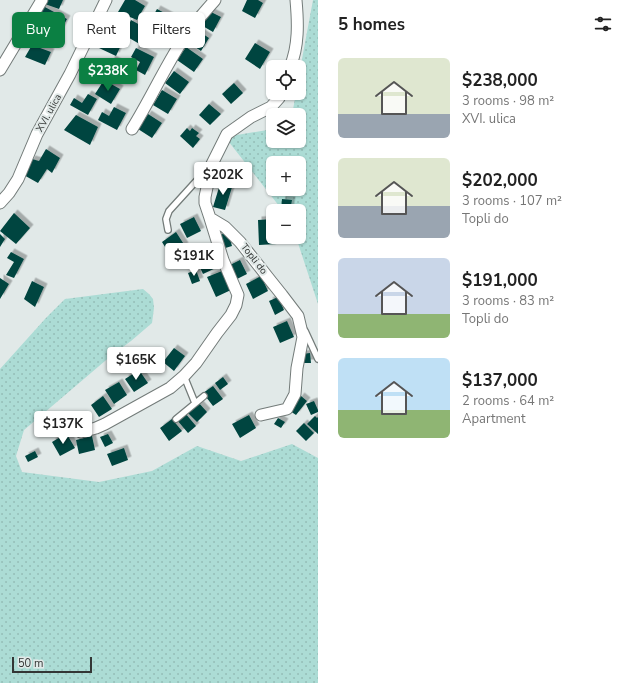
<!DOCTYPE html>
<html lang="en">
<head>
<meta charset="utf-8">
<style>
  body { margin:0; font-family:"Nunito Sans",sans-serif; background:#f6f6f6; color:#222; height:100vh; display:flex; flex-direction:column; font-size:15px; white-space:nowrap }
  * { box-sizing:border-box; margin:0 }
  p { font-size:13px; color:#767676 }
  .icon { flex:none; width:22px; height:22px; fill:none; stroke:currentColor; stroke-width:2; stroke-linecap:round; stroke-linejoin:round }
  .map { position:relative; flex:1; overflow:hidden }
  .details { display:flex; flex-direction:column; background:#fff; width:316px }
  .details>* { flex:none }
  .guide { position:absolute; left:12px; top:12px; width:246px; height:36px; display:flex; gap:8px }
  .buttons { position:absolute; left:266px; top:60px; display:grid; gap:8px }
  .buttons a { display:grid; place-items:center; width:40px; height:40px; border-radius:6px; background:#fff; box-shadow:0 1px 3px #0004; font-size:20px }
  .scale { position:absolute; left:12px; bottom:10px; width:80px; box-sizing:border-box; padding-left:4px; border:2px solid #333635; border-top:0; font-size:11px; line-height:14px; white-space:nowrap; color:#333635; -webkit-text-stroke:3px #e1e9e8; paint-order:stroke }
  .price { position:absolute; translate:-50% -34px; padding:0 9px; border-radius:4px; background:#fff; color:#222; font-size:13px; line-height:26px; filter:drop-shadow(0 1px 2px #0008) }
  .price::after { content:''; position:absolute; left:50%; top:24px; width:12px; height:9px; margin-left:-6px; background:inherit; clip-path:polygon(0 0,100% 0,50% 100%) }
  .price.active { background:#0b8043; color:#fff }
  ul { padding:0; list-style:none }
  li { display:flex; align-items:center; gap:12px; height:100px; padding:0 20px }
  li span { display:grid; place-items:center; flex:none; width:112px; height:80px; border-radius:6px; color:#555 }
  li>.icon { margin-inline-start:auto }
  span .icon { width:48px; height:48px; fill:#fffc; stroke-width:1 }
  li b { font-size:17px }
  h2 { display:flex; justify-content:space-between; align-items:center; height:48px; padding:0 20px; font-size:17px }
  .pill { padding:0 14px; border-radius:6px; background:#fff; box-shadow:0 1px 3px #0004; font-size:14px; line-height:36px }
  .pill.active { background:#0b8043; color:#fff }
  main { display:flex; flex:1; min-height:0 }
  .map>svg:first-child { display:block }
  .grass { fill:url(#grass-dots); fill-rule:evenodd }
  .building { fill:#03453f; filter:url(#shadow) }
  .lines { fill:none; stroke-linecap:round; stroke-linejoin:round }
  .service-casing { stroke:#737b79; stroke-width:8 }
  .minor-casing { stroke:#737b79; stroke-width:13 }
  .service { stroke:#fff; stroke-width:5.5 }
  .minor { stroke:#fff; stroke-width:11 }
  .labels { text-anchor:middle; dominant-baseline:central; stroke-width:4; stroke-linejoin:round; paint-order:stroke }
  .street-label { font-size:10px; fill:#333635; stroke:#e1e9e8 }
</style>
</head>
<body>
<main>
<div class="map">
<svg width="318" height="683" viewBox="0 0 318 683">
  <defs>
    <pattern id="grass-dots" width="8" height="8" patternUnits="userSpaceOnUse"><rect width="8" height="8" fill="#acdcd5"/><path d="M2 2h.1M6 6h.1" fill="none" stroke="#94bdb7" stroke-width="1.8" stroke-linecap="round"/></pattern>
    <filter id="shadow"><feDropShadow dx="3.5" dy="-3.5" stdDeviation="0" flood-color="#0004"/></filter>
  </defs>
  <rect width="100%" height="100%" fill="#e1e9e8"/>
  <path class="grass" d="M313,0H318V304L296,237H299V211H283L225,137L273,129V141H299V115H292L296,93H299V75ZM273,163H299V189H273Z
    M143,289L149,294L153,299L154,308L152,323L131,341L112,355L24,430L16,456L22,472L99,482L152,471L197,446L241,461L292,444L318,458V683H0V369L45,319L65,299Z"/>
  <path class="building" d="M47,0H63L59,9L45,4Z
    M125,0H135L145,6L137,20L118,12Z
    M247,0H258L263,3L255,18L242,11Z
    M43,6L67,19L60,32L41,23L43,18L37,16Z
    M157,9L174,18L165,34L148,25Z
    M209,11L221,17L213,32L201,25Z
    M131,20L151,31L143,46L124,35Z
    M37,25L54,35L46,48L29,40Z
    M194,28L209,38L201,51L186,41Z
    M107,33L123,41L116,56L99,48Z
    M255,43L270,52L260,69L245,59Z
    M32,45L51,52L45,65L25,57Z
    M186,47L203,59L194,72L177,60Z
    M136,48L154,57L145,75L136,70L140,62L131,57Z
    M112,59L130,68L123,83L105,74Z
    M174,71L189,82L180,94L165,83Z
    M104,80L120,89L111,104L95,94Z
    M234,83L243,93L231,104L222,94Z
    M162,90L177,99L168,114L153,105Z
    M88,94L97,99L88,115L70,105L74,98L82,103Z
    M209,104L221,114L210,125L199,115Z
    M114,107L126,113L117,130L98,120L102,112L109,116Z
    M148,114L162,123L152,138L138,129Z
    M76,115L98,127L90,145L64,130Z
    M187,128L190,131L192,128L199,133L196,136L200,139L193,148L180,136Z
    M46,149L60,158L52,173L47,169L38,183L22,174L32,159L39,161Z
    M221,181L233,184L225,210L213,207Z
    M282,199L292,200L290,211L281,210Z
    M14,213L30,228L16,244L0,231Z
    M194,217L201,231L187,238L180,224Z
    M273,219V237H277V244L259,245L258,220Z
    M176,232L185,246L170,255L162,242Z
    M228,233L232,246L222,249L218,235Z
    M0,234L5,239L0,247Z
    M212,249L220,266L203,274L196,259L201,256V255Z
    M11,252L24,259L14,278L6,275L14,262L7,258Z
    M240,260L247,274L235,280L228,266Z
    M196,270L200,281L192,284L188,273Z
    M222,271L231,290L216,297L207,277Z
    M261,276L268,291L253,299L246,284Z
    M0,278L9,284L0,299Z
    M32,281L44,287L35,307L24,299Z
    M278,297L284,310L275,315L269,301Z
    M287,321L294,337L280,343L273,327Z
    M174,348L185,356L174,371L163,362Z
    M310,353L311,363H302V354Z
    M139,370L148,383L134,392L125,379Z
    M223,377L228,384L220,390L215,383Z
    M119,382L127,395L114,404L105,390Z
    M213,386L223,399L213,406L203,393Z
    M103,396L112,409L99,417L91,405Z
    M301,396L307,401L296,415L290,411Z
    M314,401L318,410V412L311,415L306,404Z
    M198,402L207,412L197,422L187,412Z
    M185,413L196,426L188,433L177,420Z
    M249,415L256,428L240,438L232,424Z
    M315,416L317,418L318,417V434L307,424Z
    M278,418L285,422L281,428L274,424Z
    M172,419L182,431L169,441L160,428Z
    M304,423L314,433L306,441L296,431Z
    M108,434L113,443L105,447L100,437Z
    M62,436L64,439L68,436L75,448L60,456L52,442Z
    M92,436L95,450L79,454L76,440Z
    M124,448L128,460L112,466L107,454Z
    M35,451L38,457L28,462L25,456Z"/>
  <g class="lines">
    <g class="service-casing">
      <path id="service" d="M168,230L166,219L169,211L209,167
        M305,331L318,359
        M184,376L195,403
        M176,419L204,396"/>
    </g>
    <g class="minor-casing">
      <path id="minor" d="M290,67C299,46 298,22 296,0
        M0,70L42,0
        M132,129C150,100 164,69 182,41C191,26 204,13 215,0
        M0,203L9,193L18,179L37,134L70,74L106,0
        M261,415L287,409L295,394L297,368L303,337L298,316L282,295L270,280L240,242L225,227L210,218L205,203V197L212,164L227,134L251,117L271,107L279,98L281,93
        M81,432L96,428L105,424L170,388L184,376L196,363L217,333L231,315L236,305L238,295L223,260L210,218"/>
    </g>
    <use href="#service" class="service"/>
    <use href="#minor" class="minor"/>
  </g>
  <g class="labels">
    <g class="street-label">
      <text transform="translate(49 113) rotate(-61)">XVI. ulica</text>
      <text transform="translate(254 259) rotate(52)">Topli do</text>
    </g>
  </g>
</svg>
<div class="buttons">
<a><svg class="icon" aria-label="locate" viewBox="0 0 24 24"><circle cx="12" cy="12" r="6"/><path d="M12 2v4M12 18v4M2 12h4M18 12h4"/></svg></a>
<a><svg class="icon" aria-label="layers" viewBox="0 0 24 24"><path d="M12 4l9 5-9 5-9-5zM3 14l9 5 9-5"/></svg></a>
<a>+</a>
<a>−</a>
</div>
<div class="scale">50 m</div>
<b class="price active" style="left:108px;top:92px">$238K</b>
<b class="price" style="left:223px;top:196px">$202K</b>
<b class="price" style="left:194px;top:277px">$191K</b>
<b class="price" style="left:136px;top:381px">$165K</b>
<b class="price" style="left:63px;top:445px">$137K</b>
<div class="guide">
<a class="pill active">Buy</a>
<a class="pill">Rent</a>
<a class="pill">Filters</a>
</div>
</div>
<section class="details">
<h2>5 homes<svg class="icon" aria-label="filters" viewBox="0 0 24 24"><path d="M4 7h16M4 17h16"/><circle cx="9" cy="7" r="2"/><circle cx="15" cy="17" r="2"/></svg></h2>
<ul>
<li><span style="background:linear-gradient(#dfe7d0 70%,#9aa5b1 0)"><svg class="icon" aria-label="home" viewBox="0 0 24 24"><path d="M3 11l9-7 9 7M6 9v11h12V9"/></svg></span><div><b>$238,000</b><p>3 rooms · 98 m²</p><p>XVI. ulica</p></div></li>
<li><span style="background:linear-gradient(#dfe7d0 60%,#9aa5b1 0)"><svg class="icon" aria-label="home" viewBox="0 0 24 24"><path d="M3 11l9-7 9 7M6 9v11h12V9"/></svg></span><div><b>$202,000</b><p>3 rooms · 107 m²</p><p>Topli do</p></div></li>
<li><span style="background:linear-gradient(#c9d6e8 70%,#8fb573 0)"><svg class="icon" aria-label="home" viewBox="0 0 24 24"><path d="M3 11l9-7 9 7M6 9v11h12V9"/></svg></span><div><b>$191,000</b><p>3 rooms · 83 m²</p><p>Topli do</p></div></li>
<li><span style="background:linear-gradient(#bfe0f5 65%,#8fb573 0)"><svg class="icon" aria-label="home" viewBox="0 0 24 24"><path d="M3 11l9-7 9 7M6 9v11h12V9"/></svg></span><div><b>$137,000</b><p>2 rooms · 64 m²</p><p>Apartment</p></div></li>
</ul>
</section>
</main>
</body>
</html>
